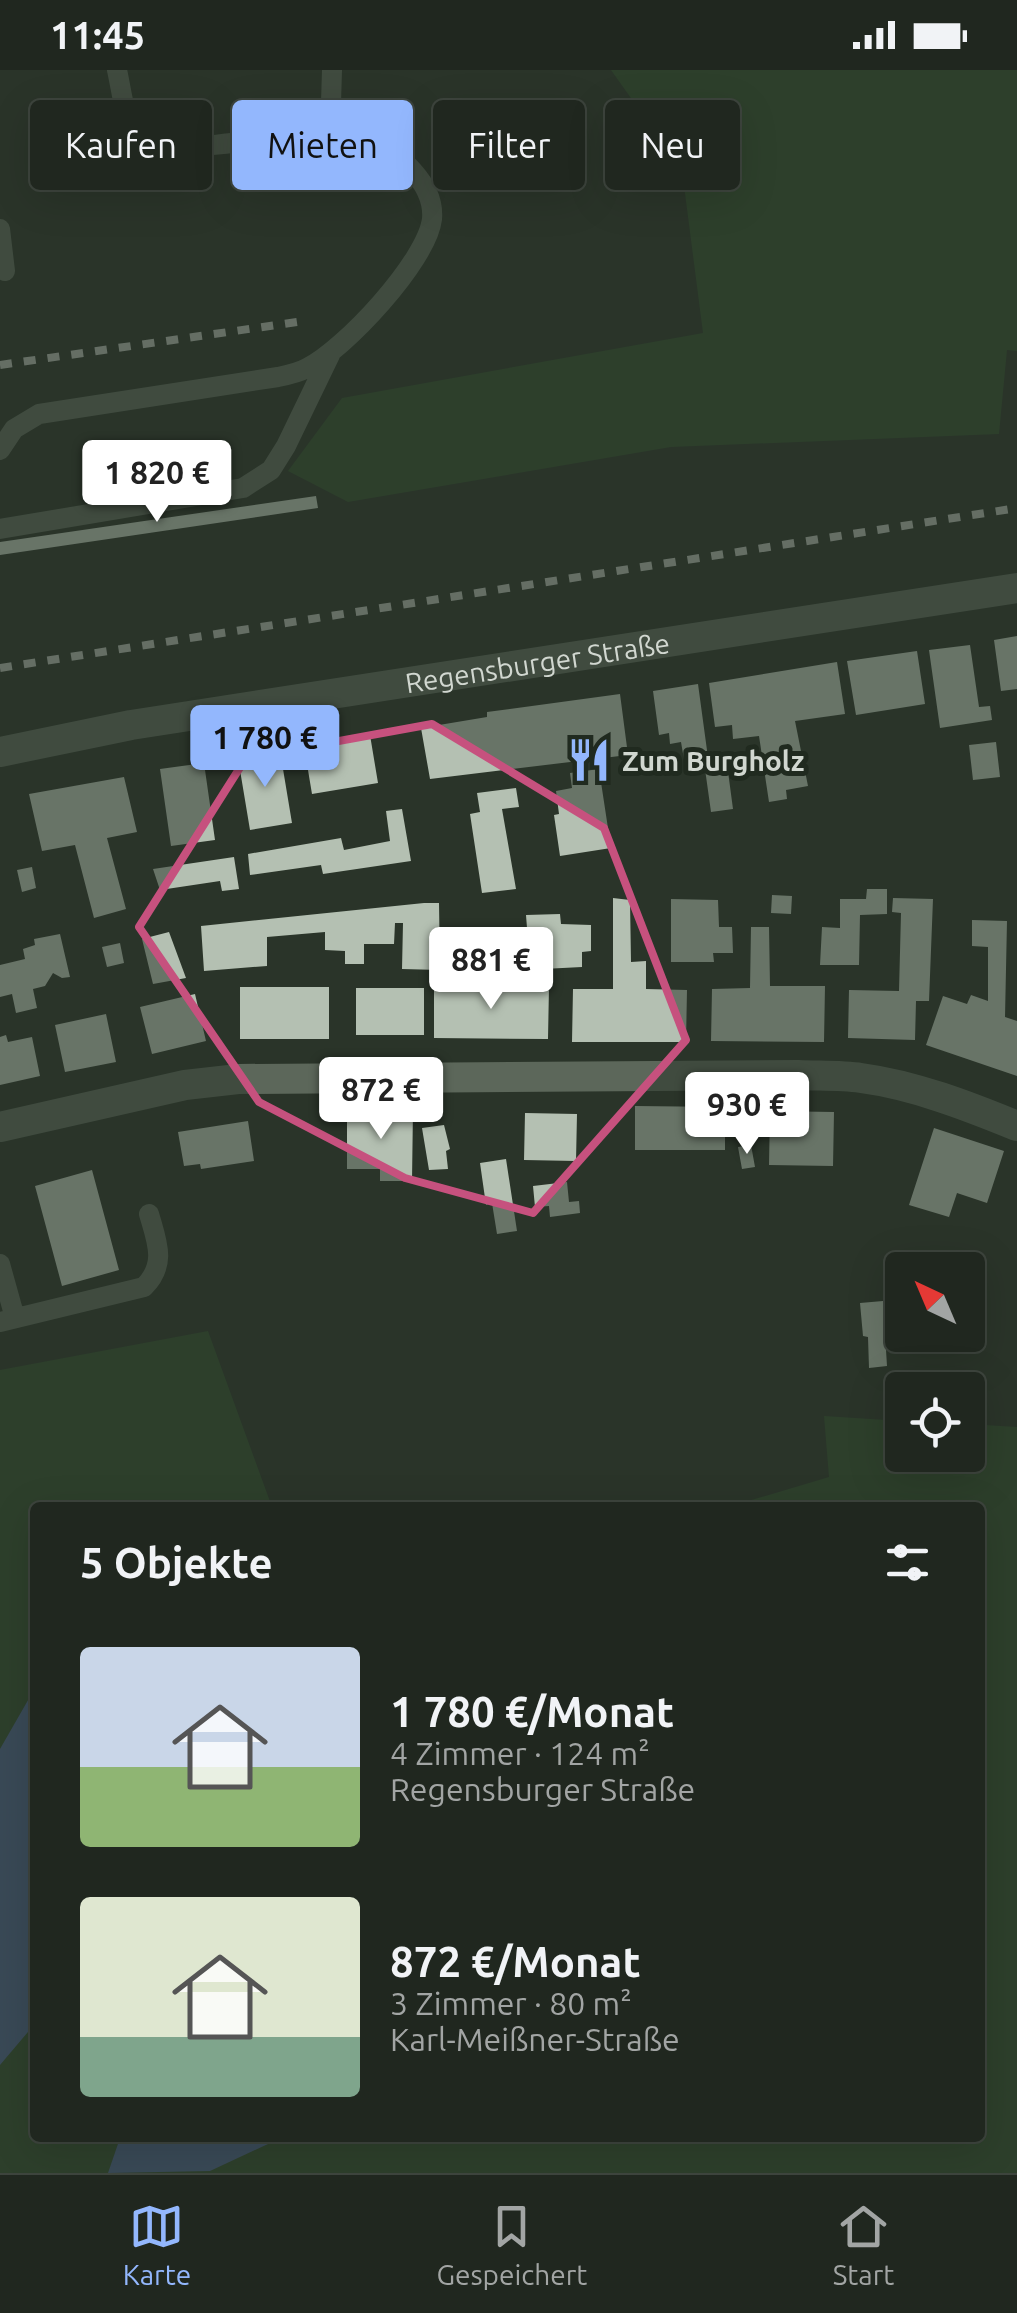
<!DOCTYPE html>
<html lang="de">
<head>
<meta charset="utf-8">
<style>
  body { margin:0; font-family:Ubuntu,sans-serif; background:#2d332c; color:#f1f3f6; height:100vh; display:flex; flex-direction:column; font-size:38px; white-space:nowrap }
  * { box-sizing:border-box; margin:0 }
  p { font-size:32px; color:#a2a5a4 }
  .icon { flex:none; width:55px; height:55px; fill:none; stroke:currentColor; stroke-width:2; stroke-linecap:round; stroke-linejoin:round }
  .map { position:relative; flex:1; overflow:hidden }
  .panel { position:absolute; left:30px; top:1432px; width:955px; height:640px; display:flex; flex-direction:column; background:#20271f; border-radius:10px; box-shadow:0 10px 40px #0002,0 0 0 2px #3d443d }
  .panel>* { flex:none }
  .top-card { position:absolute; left:30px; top:30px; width:958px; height:90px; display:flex; gap:20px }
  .needle { width:65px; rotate:316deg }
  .fabs { position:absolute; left:885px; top:1182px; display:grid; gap:20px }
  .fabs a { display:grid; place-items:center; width:100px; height:100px; border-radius:10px; background:#20271f; box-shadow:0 10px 40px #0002,0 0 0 2px #3d443d; font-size:50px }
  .price { position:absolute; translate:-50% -85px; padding:0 22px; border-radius:10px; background:#fff; color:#222; font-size:32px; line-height:65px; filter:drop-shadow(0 2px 5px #0008) }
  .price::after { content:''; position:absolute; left:50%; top:60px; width:30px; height:22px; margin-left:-15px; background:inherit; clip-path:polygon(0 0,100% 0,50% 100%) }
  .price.on { background:#93b7fd; color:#111 }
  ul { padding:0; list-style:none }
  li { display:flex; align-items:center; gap:30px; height:250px; padding:0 50px }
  li span { display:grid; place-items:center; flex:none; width:280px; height:200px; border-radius:10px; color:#555 }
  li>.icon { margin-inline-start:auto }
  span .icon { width:120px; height:120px; fill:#fffc; stroke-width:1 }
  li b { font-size:42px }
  h2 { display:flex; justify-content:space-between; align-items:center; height:120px; padding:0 50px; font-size:42px }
  .pill { padding:0 35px; border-radius:10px; background:#20271f; box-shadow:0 10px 40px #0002,0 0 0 2px #3d443d; font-size:35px; line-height:90px }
  .pill.on { background:#93b7fd; color:#111 }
  .status { display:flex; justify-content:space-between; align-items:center; height:70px; padding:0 50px; background:#20271f; direction:ltr }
  .status svg { height:28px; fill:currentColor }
  .tabs { display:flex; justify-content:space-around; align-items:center; height:140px; border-top:2px solid #3d443d; background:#20271f; font-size:28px; color:#a2a5a4 }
  .tabs a { display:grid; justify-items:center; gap:5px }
  .tabs .on { color:#93b7fd }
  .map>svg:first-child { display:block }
  .green { fill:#324c2e }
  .water { fill:#4d628c }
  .building { fill:#b4c0b2 }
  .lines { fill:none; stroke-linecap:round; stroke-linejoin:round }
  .service { stroke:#5c675a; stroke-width:20 }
  .minor { stroke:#5c675a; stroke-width:30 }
  .secondary { stroke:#5c675a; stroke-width:30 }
  .rail { stroke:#adb3ac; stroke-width:8; stroke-dasharray:12 12; stroke-linecap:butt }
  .marked { fill:none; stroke:#c6517e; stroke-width:8; stroke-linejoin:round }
  .labels { text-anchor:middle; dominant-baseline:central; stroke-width:10; stroke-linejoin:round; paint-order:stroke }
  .street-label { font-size:28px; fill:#d1d7d0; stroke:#202a1f }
  .poi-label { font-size:28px; font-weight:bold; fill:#d1d7d0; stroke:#202a1f; text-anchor:start }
</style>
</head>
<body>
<div class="status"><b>11:45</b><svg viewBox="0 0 49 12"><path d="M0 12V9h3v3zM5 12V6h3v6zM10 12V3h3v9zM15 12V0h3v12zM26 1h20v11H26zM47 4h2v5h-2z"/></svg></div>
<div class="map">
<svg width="1017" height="2103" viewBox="0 0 1017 2103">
  <rect width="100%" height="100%" fill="#2a3429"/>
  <path class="green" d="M611,0H1017V281L1007,280L999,364L671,377L348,432L288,401L342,328L703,263L682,100Z
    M208,1261L272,1437L35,1438V2068H980V1438L728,1437L829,1407L824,1346L902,1351V1385H968V1354L1017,1357V2103H0V1300Z"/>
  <path class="water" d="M35,1618L33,1956L0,1995V1679Z
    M120,2068H281L210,2101L108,2103Z"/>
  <path class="building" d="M316,426L318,438L0,485V472Z
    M1017,566V619L1001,621L994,570Z
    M970,575L979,637L990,636L992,650L940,658L929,580Z
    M917,581L925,634L856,645L847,591Z
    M837,592L845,644L795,651L808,716L786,720L787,729L769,732L759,666L733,669L732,655L715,657L709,613Z
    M698,614L709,695L727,694L733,739L711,742L705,699L686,701L681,672L670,674L669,663L659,665L653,621Z
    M620,624L628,685L430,709L421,658L487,647V642Z
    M370,665L378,713L312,724L304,676Z
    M996,672L1000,707L973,710L969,675Z
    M280,681L292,753L250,760L238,688Z
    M204,693L215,770L171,776L160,699Z
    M599,699L611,778L560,786L554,745L559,744L556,721L572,718L570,703Z
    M124,707L137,762L107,768L126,839L94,848L75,775L42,781L29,724Z
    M516,718L519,737L502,739L516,819L482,823L470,744L480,742L477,723Z
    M402,739L411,791L323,804L321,795L250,805L248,784L341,768L344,780L390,771L386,741Z
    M234,787L239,819L222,821L220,811L160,820L153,799Z
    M32,797L36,818L22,822L17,800Z
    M867,819H887V844L860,845L859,895H820L822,857L840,858V829H866Z
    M772,825L792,826L791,844L771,843Z
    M613,828L630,830L631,892L646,891V919L687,920L686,972H572L573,919H613Z
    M893,828L933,829L929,931H916L915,970L848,968L849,920L899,921L901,843L892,842Z
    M671,829L718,830L719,857H732L733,883H713L714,892H671Z
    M424,833H439L440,900L402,899L403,853H395L394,874H364V894H345V881L325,880V862L267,867V896L204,901L201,856Z
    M560,844L561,854L591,855V881L582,882V897L543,899V857L527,858L526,845Z
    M972,850L1007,851L1005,947L1017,951V1006L926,975L943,926L967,934L971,925L988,931V877L972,876Z
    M751,857H769L770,916H825L824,972L711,971L712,919L750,918Z
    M169,862L186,908L153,914L142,869Z
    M60,864L70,907L62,908L53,903L45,916L33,919L37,938L16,943L12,924L0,927V895L25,889L23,879L35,875L34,869Z
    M507,866L508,891H492L491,867Z
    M120,873L124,893L107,897L102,877Z
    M434,916L549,917L548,969L434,968Z
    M240,917H329V969H240Z
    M356,918H424V965H356Z
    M195,924L206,971L152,984L140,937Z
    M106,944L116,992L65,1002L55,955Z
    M6,965L8,972L32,967L40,1006L0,1015V967Z
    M635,1036L725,1037V1080H635Z
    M347,1038L413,1039L412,1111H380V1099H347Z
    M770,1041L834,1042L833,1096L769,1095Z
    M525,1043L577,1044L576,1091L524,1090Z
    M248,1051L254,1091L201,1099L200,1094L184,1096L178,1062Z
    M444,1055L450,1079L446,1081L448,1099L429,1100L422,1058Z
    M934,1058L1004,1081L987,1133L957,1123L949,1147L909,1135Z
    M751,1075L755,1097L742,1099L738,1077Z
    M506,1089L517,1161L497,1164L492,1133L486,1135L480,1093Z
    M92,1100L119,1200L62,1216L35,1116Z
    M567,1112L569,1132L579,1131L580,1143L550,1147L549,1136L535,1137L533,1116Z
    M883,1231L887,1296L869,1298L868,1267L863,1266L860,1233Z"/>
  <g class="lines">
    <path class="service" d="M330,66L332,0
      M0,159L5,201
      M0,380L14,359L39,344L278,307C288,305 298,303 307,298C344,280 427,191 432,149C435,114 399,82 369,71C334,58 216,76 172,79C124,74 126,41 117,0
      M0,459L243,418L271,400L286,376L330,285
      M0,1194L15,1248
      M0,1252L144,1217C167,1194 157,1172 149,1144"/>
    <path class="minor" d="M0,1057L185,1015L238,1009L798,1005C819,1006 841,1005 861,1008C914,1015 968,1036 1017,1056"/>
    <path class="secondary" id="s1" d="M0,682L131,655L1017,518"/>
    <path class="rail" d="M0,295L304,251
      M0,598L1017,438"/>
  </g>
  <path d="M0 0H1017V2103H0ZM432,654L604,758L686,970L533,1143L405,1108L259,1032L139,857L246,688Z" fill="#2a3429" fill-opacity=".55" fill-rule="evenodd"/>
  <path class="marked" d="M432,654L604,758L686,970L533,1143L405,1108L259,1032L139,857L246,688Z"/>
  <defs>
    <g id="restaurant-bare" transform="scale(3.45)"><path d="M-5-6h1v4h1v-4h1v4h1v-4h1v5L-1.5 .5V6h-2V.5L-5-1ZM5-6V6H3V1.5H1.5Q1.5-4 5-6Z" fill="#93b7fd" stroke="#202a1f" stroke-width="2.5" paint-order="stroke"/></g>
  </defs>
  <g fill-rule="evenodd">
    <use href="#restaurant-bare" x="589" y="690"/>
  </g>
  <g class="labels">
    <g class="street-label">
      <text stroke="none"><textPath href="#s1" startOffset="545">Regensburger Straße</textPath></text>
    </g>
    <g class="poi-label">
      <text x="622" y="690">Zum Burgholz</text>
    </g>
  </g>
</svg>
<div class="fabs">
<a><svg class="needle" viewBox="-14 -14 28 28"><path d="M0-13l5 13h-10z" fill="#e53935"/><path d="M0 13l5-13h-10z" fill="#a2a5a4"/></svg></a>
<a><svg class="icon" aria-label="locate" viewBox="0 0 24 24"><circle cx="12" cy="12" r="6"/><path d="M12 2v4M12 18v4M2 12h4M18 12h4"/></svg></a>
</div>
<b class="price" style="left:157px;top:455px">1 820 €</b>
<b class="price on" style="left:265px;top:720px">1 780 €</b>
<b class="price" style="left:491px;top:942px">881 €</b>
<b class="price" style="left:381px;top:1072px">872 €</b>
<b class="price" style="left:747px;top:1087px">930 €</b>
<div class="top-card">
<a class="pill">Kaufen</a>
<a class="pill on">Mieten</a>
<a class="pill">Filter</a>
<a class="pill">Neu</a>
</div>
<section class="panel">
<h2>5 Objekte<svg class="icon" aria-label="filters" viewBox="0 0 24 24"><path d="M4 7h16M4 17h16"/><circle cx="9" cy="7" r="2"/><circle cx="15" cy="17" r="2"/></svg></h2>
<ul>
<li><span style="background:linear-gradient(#c9d6e8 60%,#8fb573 0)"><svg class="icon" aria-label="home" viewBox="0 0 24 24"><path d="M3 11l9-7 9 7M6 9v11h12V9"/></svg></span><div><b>1 780 €/Monat</b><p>4 Zimmer · 124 m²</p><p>Regensburger Straße</p></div></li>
<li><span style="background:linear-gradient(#dfe7d0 70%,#7fa58c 0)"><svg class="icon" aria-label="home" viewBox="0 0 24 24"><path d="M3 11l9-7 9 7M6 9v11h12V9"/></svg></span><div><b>872 €/Monat</b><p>3 Zimmer · 80 m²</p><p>Karl-Meißner-Straße</p></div></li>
</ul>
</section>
</div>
<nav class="tabs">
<a class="on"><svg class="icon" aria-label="map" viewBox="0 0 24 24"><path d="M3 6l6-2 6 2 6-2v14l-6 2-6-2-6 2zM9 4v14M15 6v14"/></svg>Karte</a>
<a><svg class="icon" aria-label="saved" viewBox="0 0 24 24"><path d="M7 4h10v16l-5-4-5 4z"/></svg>Gespeichert</a>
<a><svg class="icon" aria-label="home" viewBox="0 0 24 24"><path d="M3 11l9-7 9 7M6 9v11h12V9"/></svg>Start</a>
</nav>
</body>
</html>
